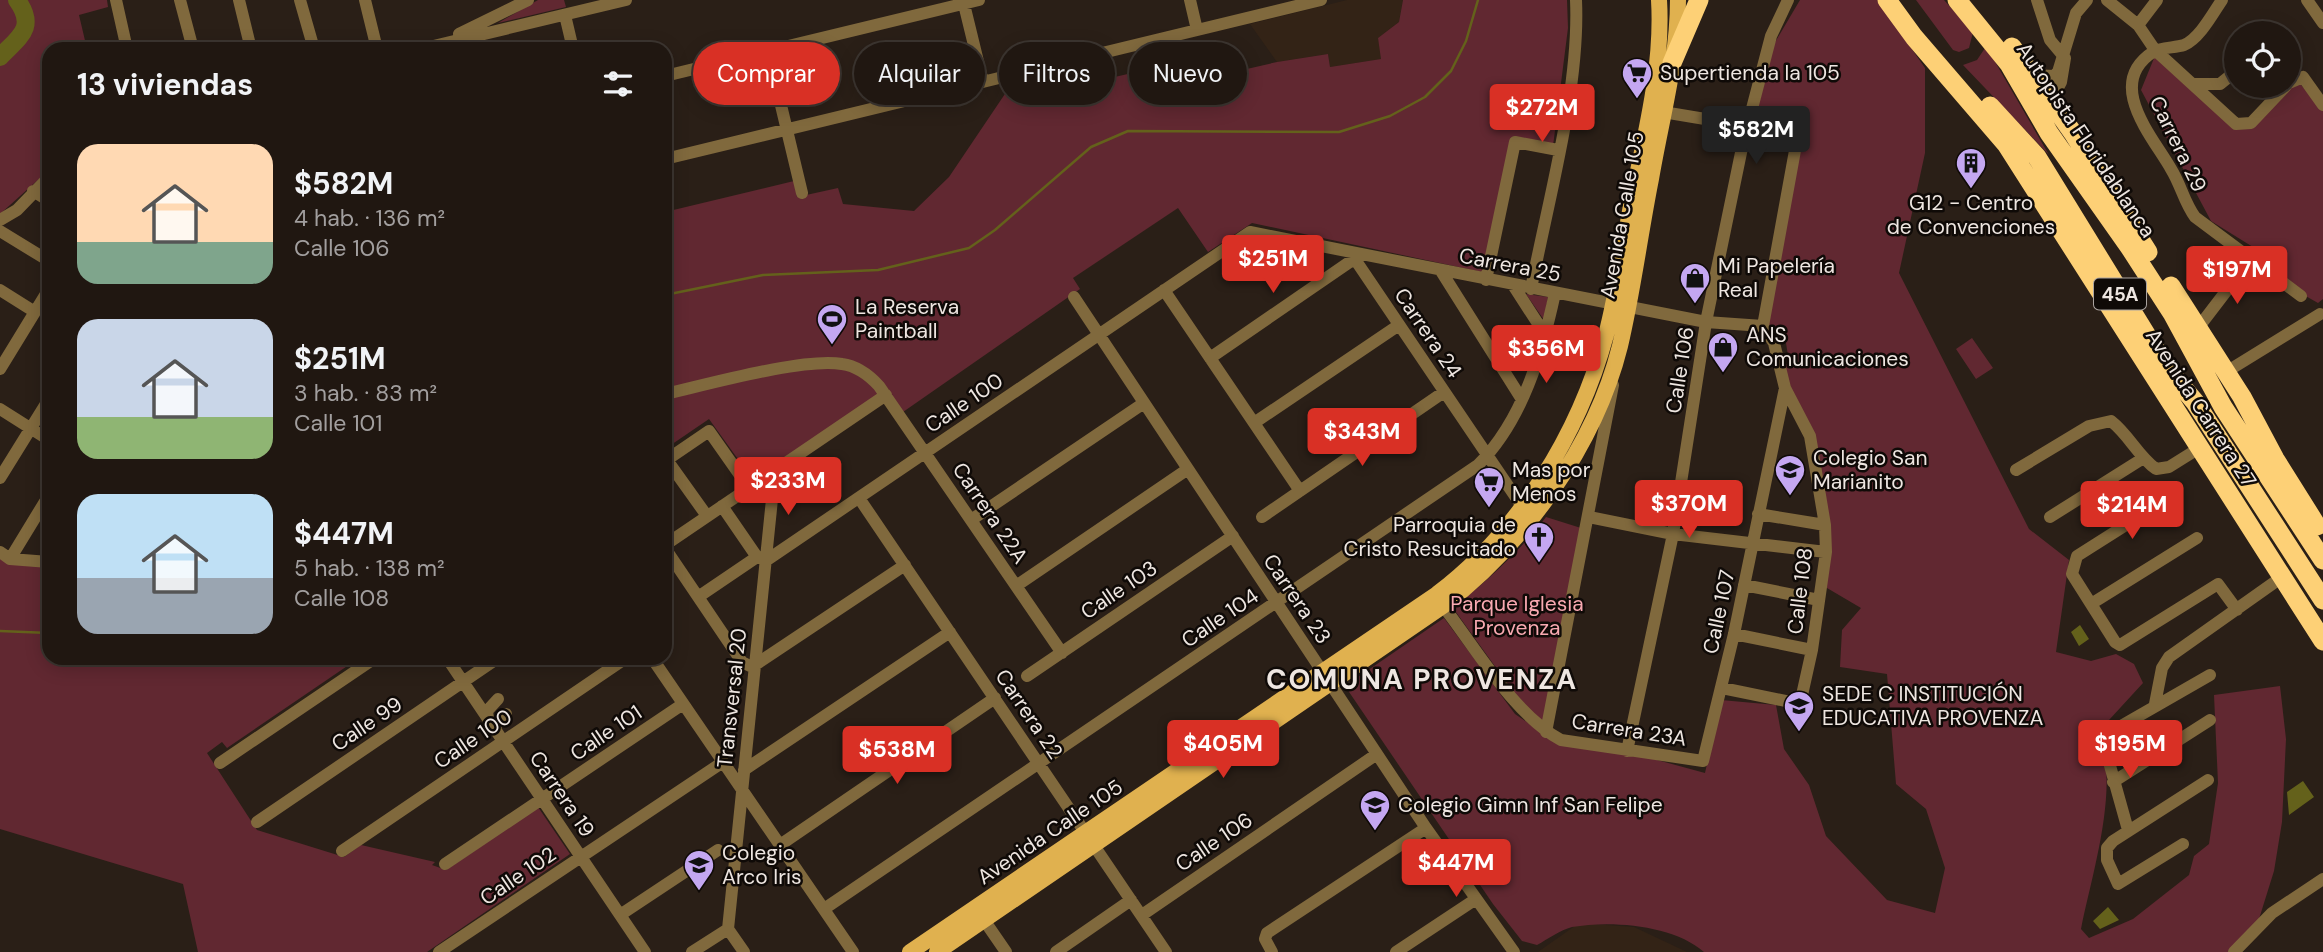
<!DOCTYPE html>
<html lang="es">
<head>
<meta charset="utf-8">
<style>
  body { margin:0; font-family:"DM Sans",sans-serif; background:#28201a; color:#f1f3f6; height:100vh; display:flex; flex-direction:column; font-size:26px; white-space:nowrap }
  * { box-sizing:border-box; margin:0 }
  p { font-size:23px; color:#a29f9f }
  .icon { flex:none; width:38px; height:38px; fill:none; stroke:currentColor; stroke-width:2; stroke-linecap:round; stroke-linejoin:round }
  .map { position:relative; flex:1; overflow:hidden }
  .details { position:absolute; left:42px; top:42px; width:630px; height:623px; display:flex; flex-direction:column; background:#201711; border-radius:21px; box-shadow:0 4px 18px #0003,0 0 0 2px #3d3631 }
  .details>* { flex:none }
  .guide { position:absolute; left:693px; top:42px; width:665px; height:63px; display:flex; gap:14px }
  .fabs { position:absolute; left:2224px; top:21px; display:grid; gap:14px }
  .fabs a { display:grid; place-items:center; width:77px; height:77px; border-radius:50%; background:#201711; box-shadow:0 4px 18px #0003,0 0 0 2px #3d3631; font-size:35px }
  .price { position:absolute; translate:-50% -60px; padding:0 16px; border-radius:7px; background:#d93025; color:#fff; font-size:23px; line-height:46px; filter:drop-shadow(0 2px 4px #0008) }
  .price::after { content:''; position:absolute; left:50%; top:42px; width:21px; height:16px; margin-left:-10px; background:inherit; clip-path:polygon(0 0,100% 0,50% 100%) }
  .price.selected { background:#222; color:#fff }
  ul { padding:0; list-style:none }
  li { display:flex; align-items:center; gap:21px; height:175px; padding:0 35px }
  li span { display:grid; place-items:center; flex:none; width:196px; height:140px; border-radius:21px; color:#555 }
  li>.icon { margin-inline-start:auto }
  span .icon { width:84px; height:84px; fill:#fffc; stroke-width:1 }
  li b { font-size:30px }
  h2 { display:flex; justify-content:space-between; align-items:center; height:84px; padding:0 35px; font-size:30px }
  .pill { padding:0 24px; border-radius:32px; background:#201711; box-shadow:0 4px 18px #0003,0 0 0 2px #3d3631; font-size:24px; line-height:63px }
  .pill.selected { background:#d93025; color:#fff }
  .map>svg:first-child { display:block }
  .built { fill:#332316 }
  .green { fill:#612831 }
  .water { fill:#64611b }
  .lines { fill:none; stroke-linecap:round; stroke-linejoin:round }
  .stream { stroke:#64611b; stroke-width:2.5 }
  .river { stroke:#64611b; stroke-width:18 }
  .minor { stroke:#80693d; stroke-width:12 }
  .major { stroke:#e0b14f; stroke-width:16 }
  .highway { stroke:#fdd076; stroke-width:19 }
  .labels { text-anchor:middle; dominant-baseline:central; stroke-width:5; stroke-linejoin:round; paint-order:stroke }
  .shield { fill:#0f0a07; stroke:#aba4a0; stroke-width:2 }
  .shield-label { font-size:19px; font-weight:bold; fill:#eee6e1 }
  .poi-label { font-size:21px; fill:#eee6e1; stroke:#0f0a07; text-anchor:start }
  .street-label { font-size:21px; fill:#eee6e1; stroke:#0f0a07 }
  .park-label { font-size:21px; fill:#f9a9b1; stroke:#0f0a07 }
  .district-label { font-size:28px; font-weight:bold; letter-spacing:2px; fill:#eee6e1; stroke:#0f0a07 }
</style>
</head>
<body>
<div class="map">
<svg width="2323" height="952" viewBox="0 0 2323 952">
  <rect width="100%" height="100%" fill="#2a1f17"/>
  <path class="built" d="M1347,0H1403L1399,22L1378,38L1382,59L1330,67L1328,54L1277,62L1250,24Z
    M1579,923L1634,927L1687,952H1538Z"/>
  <path class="green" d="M0,0H107L108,7L79,15L87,49H49V170L0,214Z
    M538,0H564L566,7L498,23Z
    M1403,0H1567L1568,28L1553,146L1513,137L1482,272L1252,223L1208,252L1178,208L1073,278L1080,289L903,412L888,389L753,480L709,419L665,449V212L794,181L797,197L838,188L843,204L914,211L949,177L1015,79L1062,67L1067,88L1132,73L1155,90L1277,62L1328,54L1330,67L1381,59L1378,38L1399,22Z
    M1800,0H1878L1925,68V153L1899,273L2029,529L2069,560L2056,652L2091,661L2116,654L2134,664L2143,683L2098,732C2121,785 2092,873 2081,929L2089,938L2133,919L2189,875L2194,856L2209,844L2218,783L2214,695L2280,686L2286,739L2282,822L2274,871L2259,919L2228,952H1704C1674,925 1611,920 1572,927C1560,930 1548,939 1537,945L1522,941L1493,904L1345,686L1444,618L1515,714L1555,741L1635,754L1705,773L1721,700L1776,705L1784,749L1809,785L1826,836L1887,900L1935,913L1945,868L1926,809L1896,784L1887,674L1840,667L1842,630L1861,608L1827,588L1812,435L1789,392L1783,367L1789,362L1786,343L1776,341L1766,325L1799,143L1750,139L1774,44Z
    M1916,0H1944L1973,32L1969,48L1959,52L1953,50Z
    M2159,46L2236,124L2251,123L2295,78L2323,110V299L2318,303L2288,286L2261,252L2211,221L2141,90Z
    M1985,48L1994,60L2049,155L1963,65L1977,60Z
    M1526,294L1548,297L1544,320Z
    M1972,338L1993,368L1976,379L1956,349Z
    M1546,517L1581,528L1543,727L1525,708L1453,608C1487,581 1520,551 1546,517Z
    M0,558L49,568V658H359L227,748L222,742L207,753L257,830L344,857L361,845L435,862L432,865L446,870L538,807L570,854L427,952H198L183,884L0,829Z"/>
  <path class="water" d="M2080,625L2089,639L2079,646L2071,632Z
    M2303,781L2314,797L2289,815L2287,792Z
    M2108,907L2119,920L2100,929L2093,921Z"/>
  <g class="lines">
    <path class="stream" d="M665,295L763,275L878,270L969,248L995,230L1091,147L1128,131L1339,132L1390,116L1425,97L1451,71L1466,41L1478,0
      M0,631L49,633"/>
    <path class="river" d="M0,57C19,37 37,28 17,0"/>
    <path class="minor" d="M116,0L127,49
      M180,0L193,49
      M239,0L251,49
      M300,0L314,49
      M365,0L377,49
      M963,0L983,82
      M1190,0L1197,30
      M2037,0L2050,40L2065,58L2061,82L2050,102
      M2107,0L2138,25L2155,50L2236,124L2251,123L2286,86
      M2222,0C2213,13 2200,38 2184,45C2175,48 2161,47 2153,52C2104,84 2153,137 2171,169C2181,185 2184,202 2195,217L2301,296
      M2307,0L2323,23
      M565,15L573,49
      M2138,25L2157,0
      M2270,33L2273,30
      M459,34L528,0
      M421,49L626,0
      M768,51L802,193
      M2032,75L2054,76L2058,72L2076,13L2087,0
      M665,76L979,0
      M2289,83L2303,77L2323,105
      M2193,84H2220L2236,71
      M1663,112L1747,126
      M1743,143L1796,145L1763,326
      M665,159L1321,0
      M33,191L49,201
      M0,220L17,210L49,177
      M0,231L49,261
      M1350,252L1521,505
      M1441,271L1521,398
      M1486,280L1515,142L1558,150
      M1513,285L1546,336
      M1531,289C1548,200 1580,89 1576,0
      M0,290L35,312
      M1164,290L1300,491
      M1074,297L1426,828L1514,952
      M2198,328L2250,260
      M1210,358L1354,259
      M0,369L49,289
      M2226,372L2320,314
      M665,394C705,385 805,357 842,364C857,366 869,375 879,386L1062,653
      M0,409L49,440
      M1254,423L1399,325
      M667,460L707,516
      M665,461L709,431L749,488
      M2016,470L2089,426L2111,421C2129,435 2138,456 2156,469L2169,467L2201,447
      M0,478L49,399
      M2170,497L2077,556L2072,574L2115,642L2120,645L2218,584L2237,610
      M859,498L1166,952
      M722,506L757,557
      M1758,514L1825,525
      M1262,517L1444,392
      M1589,517L1673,534L1826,552
      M2050,517L2142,459
      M971,520L1144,403
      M665,545L886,395
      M665,548L742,662L752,667L905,565
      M0,552L10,559L49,562
      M10,559L49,495
      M767,560L1250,232L1706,322L1763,326
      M1744,585L1819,600
      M1016,586L1188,469
      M698,597L757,557L767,560
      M2091,604L2197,538
      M1443,606C1476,648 1513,714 1561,740L1703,761L1734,634L1785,388
      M1734,634L1812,650
      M447,658L645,952
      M652,658L853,952
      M1027,676L1233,536
      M1722,688L1800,704L1812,650L1826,552L1825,525L1810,436L1785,388L1774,343L1763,326
      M2155,704L2162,668L2169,657L2282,577
      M488,719L487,711L498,699
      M494,727L506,714
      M1546,732L1613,385
      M1627,751L1673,534L1706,322L1743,143L1771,36L1788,0
      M220,763L375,658
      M744,770L950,632
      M2113,782L2210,720
      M257,822L498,658
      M2128,830L2102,737L2210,675
      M2183,844L2118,884L2107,860V848L2113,841L2208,780
      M780,845L995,698
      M342,851L626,658
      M445,864L683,704
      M824,909L1478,465C1523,420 1542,353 1555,293
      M620,915L718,850
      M1142,915L1377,754
      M984,920L1006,952
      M728,929L775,470
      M728,929L744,952
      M439,952L723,762
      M692,952L728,929
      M1056,952L1131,900
      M1272,952L1265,939L1267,933L1426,828
      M1396,952L1476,899
      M2234,952L2272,913L2323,879"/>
    <path class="major" d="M910,952L1437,594C1519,532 1579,434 1606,335C1618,290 1624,241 1633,195C1646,131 1663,65 1659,0
      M937,952L1443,606C1524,544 1595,446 1620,346C1633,291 1640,234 1651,179C1661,120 1678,60 1678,0"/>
    <path class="highway" d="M1887,0L1914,37L2006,144L2323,641
      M1957,0L2009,64L2049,133L2130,248L2172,313L2223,407L2323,560
      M2012,47L2073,133L2148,252
      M1672,63L1699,0
      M1990,106L2037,157L2168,370L2195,402L2323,600
      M2171,286L2242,397L2275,459L2317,526"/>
  </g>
  <defs>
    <g id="supermarket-pin" transform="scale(1.575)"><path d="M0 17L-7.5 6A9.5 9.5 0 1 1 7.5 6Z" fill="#c4a7f1" stroke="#0f0a07"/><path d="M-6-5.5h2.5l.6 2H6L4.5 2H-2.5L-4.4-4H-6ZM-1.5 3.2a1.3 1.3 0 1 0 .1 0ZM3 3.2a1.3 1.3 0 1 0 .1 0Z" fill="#111"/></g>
    <g id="building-pin" transform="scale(1.575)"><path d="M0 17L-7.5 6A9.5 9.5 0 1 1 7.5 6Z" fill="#c4a7f1" stroke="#0f0a07"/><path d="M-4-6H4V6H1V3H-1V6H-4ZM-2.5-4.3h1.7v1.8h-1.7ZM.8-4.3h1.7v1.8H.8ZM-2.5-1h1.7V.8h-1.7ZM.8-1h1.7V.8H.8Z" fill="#111"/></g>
    <g id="shop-pin" transform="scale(1.575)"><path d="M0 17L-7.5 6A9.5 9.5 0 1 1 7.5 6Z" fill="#c4a7f1" stroke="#0f0a07"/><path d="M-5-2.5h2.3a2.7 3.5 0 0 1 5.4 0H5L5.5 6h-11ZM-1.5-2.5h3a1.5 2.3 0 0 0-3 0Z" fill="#111"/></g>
    <g id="stadium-pin" transform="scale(1.575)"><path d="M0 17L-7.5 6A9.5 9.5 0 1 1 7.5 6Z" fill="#c4a7f1" stroke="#0f0a07"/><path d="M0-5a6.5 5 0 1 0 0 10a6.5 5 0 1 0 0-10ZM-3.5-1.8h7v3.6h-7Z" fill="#111"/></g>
    <g id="school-pin" transform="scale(1.575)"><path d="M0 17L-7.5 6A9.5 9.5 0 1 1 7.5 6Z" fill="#c4a7f1" stroke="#0f0a07"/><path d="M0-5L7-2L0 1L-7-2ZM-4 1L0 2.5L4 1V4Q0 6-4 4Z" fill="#111"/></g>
    <g id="church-pin" transform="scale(1.575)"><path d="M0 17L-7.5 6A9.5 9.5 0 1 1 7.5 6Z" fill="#c4a7f1" stroke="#0f0a07"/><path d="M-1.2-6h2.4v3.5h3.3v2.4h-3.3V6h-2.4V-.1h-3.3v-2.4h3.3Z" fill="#111"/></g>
  </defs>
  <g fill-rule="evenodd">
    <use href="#supermarket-pin" x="1637" y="73"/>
    <use href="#building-pin" x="1971" y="163"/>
    <use href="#shop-pin" x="1695" y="278"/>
    <use href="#stadium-pin" x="832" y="319"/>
    <use href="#shop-pin" x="1723" y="347"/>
    <use href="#school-pin" x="1790" y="470"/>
    <use href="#supermarket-pin" x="1489" y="482"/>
    <use href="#church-pin" x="1539" y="537"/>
    <use href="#school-pin" x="1799" y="706"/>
    <use href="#school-pin" x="1375" y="805"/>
    <use href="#school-pin" x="699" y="865"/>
  </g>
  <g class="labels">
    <rect class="shield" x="2094" y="278.5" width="52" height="31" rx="5"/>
    <g class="shield-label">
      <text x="2120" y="294">45A</text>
    </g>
    <g class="poi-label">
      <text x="1660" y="73">Supertienda la 105</text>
      <text x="1971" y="203" text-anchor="middle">G12 - Centro<tspan x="1971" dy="24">de Convenciones</tspan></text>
      <text x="1718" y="266">Mi Papelería<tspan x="1718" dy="24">Real</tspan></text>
      <text x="855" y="307">La Reserva<tspan x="855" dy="24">Paintball</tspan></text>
      <text x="1746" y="335">ANS<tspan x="1746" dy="24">Comunicaciones</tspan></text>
      <text x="1813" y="458">Colegio San<tspan x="1813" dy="24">Marianito</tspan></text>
      <text x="1512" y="470">Mas por<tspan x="1512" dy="24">Menos</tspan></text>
      <text x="1516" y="525" text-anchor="end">Parroquia de<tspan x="1516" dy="24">Cristo Resucitado</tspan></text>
      <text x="1822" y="694">SEDE C INSTITUCIÓN<tspan x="1822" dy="24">EDUCATIVA PROVENZA</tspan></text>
      <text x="1398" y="805">Colegio Gimn Inf San Felipe</text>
      <text x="722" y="853">Colegio<tspan x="722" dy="24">Arco Iris</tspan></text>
    </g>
    <g class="street-label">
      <text transform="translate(2086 140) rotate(56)">Autopista Floridablanca</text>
      <text transform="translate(2178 144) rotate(64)">Carrera 29</text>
      <text transform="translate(1622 215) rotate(-80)">Avenida Calle 105</text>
      <text transform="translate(1510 265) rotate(11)">Carrera 25</text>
      <text transform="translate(1428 333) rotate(56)">Carrera 24</text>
      <text transform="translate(1680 370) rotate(-81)">Calle 106</text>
      <text transform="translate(964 403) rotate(-34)">Calle 100</text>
      <text transform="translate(2201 408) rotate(57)">Avenida Carrera 27</text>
      <text transform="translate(990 513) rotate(56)">Carrera 22A</text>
      <text transform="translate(1119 590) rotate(-34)">Calle 103</text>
      <text transform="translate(1800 591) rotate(-83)">Calle 108</text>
      <text transform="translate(1297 599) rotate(56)">Carrera 23</text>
      <text transform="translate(1719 612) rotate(-78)">Calle 107</text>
      <text transform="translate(1220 618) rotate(-34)">Calle 104</text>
      <text transform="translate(732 698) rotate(-84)">Transversal 20</text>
      <text transform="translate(1029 714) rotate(56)">Carrera 22</text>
      <text transform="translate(367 724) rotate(-34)">Calle 99</text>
      <text transform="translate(1629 730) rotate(9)">Carrera 23A</text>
      <text transform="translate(606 733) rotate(-34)">Calle 101</text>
      <text transform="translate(473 739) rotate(-34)">Calle 100</text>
      <text transform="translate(562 794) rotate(56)">Carrera 19</text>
      <text transform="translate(1050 832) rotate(-34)">Avenida Calle 105</text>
      <text transform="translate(1214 842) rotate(-34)">Calle 106</text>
      <text transform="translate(518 876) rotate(-34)">Calle 102</text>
    </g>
    <g class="park-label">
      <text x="1517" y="604">Parque Iglesia<tspan x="1517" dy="24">Provenza</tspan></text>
    </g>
    <g class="district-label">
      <text x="1422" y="679">COMUNA PROVENZA</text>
    </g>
  </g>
</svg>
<div class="fabs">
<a><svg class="icon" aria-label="locate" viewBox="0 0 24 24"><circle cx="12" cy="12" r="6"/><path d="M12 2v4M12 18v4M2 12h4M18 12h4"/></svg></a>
</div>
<b class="price" style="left:1542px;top:144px">$272M</b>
<b class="price selected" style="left:1756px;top:166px">$582M</b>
<b class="price" style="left:1273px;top:295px">$251M</b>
<b class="price" style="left:2237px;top:306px">$197M</b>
<b class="price" style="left:1546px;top:385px">$356M</b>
<b class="price" style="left:1362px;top:468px">$343M</b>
<b class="price" style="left:788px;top:517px">$233M</b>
<b class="price" style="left:1689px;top:540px">$370M</b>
<b class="price" style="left:2132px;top:541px">$214M</b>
<b class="price" style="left:1223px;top:780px">$405M</b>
<b class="price" style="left:2130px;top:780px">$195M</b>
<b class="price" style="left:897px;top:786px">$538M</b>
<b class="price" style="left:1456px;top:899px">$447M</b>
<div class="guide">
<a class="pill selected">Comprar</a>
<a class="pill">Alquilar</a>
<a class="pill">Filtros</a>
<a class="pill">Nuevo</a>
</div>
<section class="details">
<h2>13 viviendas<svg class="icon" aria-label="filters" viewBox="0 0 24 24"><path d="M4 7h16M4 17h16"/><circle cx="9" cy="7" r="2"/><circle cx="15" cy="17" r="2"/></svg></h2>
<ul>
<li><span style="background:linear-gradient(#ffd9b3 70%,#7fa58c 0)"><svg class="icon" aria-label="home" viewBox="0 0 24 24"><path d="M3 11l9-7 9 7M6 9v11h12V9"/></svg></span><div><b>$582M</b><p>4 hab. · 136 m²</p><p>Calle 106</p></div></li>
<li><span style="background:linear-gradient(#c9d6e8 70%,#8fb573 0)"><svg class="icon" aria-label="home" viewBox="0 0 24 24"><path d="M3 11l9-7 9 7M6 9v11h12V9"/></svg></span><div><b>$251M</b><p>3 hab. · 83 m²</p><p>Calle 101</p></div></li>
<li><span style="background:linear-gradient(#bfe0f5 60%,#9aa5b1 0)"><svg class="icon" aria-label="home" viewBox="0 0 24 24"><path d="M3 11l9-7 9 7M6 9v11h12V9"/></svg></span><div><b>$447M</b><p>5 hab. · 138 m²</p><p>Calle 108</p></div></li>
</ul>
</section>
</div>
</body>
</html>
